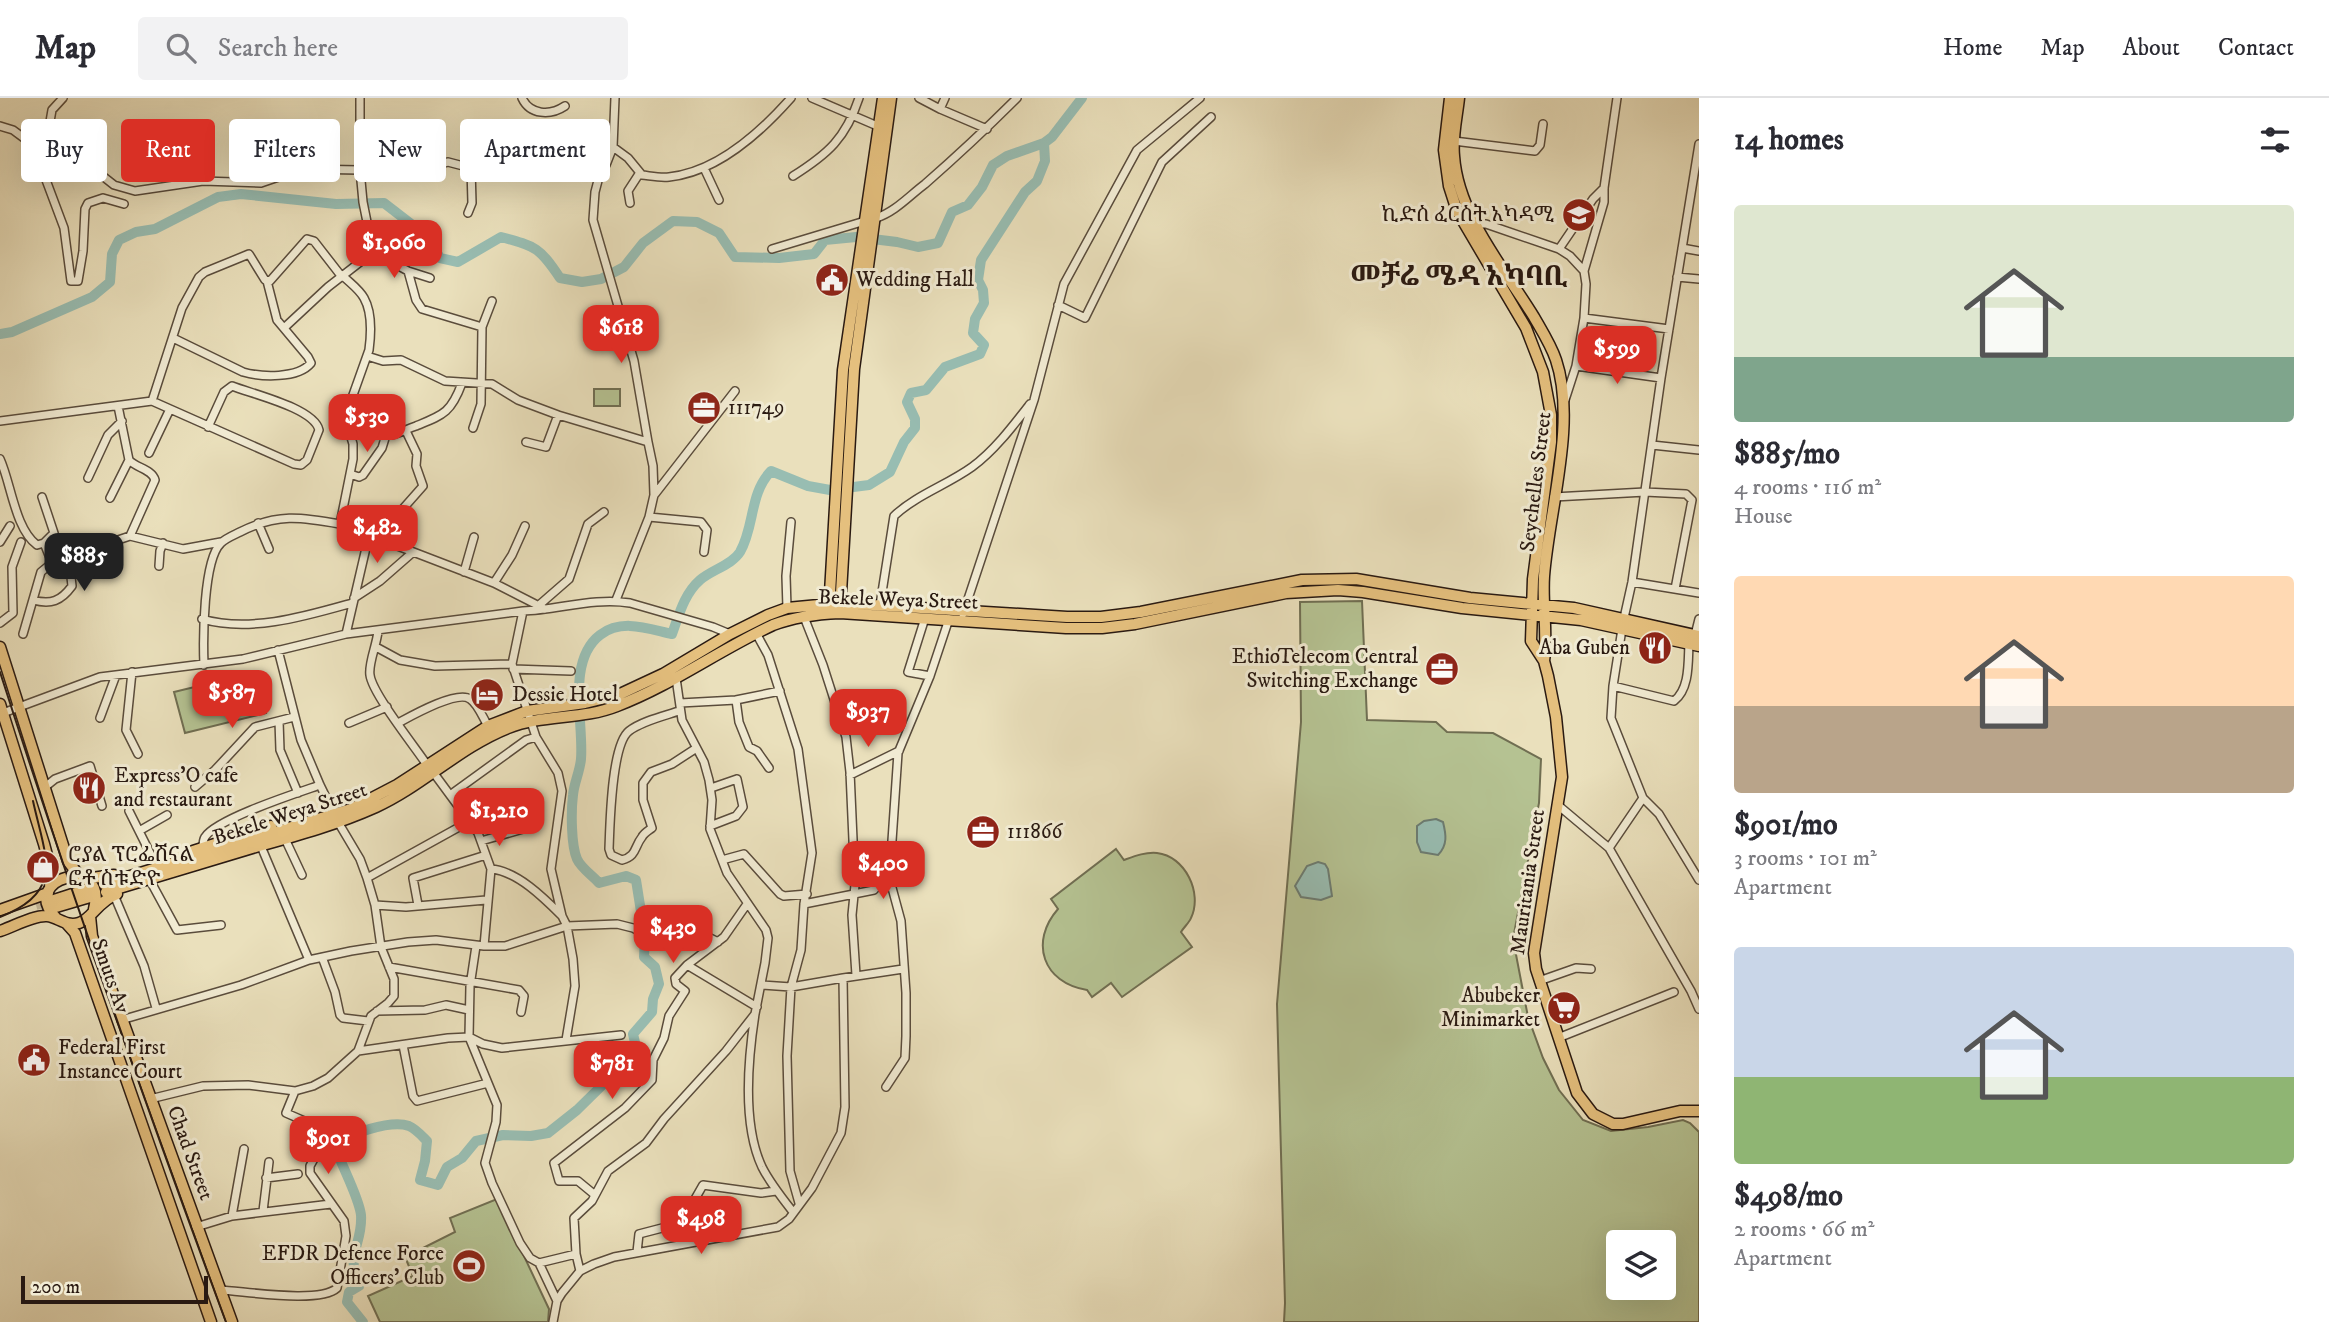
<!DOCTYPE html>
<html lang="en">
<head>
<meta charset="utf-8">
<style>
  body { margin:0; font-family:"IM FELL DW Pica","Noto Serif Ethiopic",serif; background:#f2f2f3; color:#2b2b33; height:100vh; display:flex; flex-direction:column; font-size:26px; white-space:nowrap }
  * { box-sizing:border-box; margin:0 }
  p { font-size:23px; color:#7c7c81 }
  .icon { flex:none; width:38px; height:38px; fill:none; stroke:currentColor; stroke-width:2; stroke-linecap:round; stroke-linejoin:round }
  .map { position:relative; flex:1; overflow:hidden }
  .side { display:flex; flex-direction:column; background:#fff; width:630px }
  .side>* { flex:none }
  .guide { position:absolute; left:21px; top:21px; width:665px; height:63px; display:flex; gap:14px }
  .controls { position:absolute; left:1606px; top:1132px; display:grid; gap:14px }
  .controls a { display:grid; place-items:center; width:70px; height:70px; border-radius:7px; background:#fff; box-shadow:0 7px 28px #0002; font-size:35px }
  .scale { position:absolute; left:21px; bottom:18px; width:187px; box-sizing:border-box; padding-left:7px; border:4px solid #2a1a12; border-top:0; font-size:19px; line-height:24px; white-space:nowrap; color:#2a1a12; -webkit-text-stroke:5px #f1ebd3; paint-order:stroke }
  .price { position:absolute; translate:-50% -60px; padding:0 16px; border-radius:14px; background:#d93025; color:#fff; font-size:23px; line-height:46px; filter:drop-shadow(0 2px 4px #0008) }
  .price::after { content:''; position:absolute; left:50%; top:42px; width:21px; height:16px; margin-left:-10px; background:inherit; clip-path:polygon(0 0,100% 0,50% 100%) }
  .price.active { background:#222; color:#fff }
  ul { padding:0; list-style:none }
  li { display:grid; align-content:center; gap:14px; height:371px; padding:0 35px }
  li span { display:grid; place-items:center; height:217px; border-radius:7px; color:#555 }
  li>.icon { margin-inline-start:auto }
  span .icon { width:126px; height:126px; fill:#fffc; stroke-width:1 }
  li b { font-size:30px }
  h2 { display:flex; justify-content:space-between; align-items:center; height:84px; padding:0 35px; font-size:30px }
  .pill { padding:0 24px; border-radius:7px; background:#fff; box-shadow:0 7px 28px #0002; font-size:24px; line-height:63px }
  .pill.active { background:#d93025; color:#fff }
  header { display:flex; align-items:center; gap:42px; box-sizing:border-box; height:98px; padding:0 35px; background:#fff; border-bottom:2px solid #e1e1e2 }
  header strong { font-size:33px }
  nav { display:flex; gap:38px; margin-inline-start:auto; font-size:24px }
  .search { width:490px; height:63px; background:#f2f2f3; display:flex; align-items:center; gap:18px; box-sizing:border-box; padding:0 24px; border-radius:7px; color:#7c7c81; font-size:26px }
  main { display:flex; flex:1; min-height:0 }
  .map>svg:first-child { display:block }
  .green { fill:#b5c292; stroke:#706e52; stroke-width:2; fill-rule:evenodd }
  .water { fill:#98bdb2; stroke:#6c7c72; stroke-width:2 }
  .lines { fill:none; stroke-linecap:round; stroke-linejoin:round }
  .river { stroke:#98bdb2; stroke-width:10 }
  .primary-tunnel { stroke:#c4b89a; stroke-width:10; stroke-dasharray:10 5; stroke-linecap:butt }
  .minor-casing { stroke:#5a4c3c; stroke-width:10 }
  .primary-casing { stroke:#2a1a12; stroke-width:13 }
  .minor { stroke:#f1ebd3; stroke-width:7 }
  .primary { stroke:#e5c07e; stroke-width:10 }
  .tram { stroke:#2a1a12; stroke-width:2 }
  .labels { text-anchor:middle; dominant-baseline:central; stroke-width:6; stroke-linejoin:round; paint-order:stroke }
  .poi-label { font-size:21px; fill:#2a1a12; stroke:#f1ebd3; text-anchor:start }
  .street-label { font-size:21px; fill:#2a1a12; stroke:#f1ebd3 }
  .district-label { font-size:28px; font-weight:bold; fill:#2a1a12; stroke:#f1ebd3 }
</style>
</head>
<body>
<header>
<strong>Map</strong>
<div class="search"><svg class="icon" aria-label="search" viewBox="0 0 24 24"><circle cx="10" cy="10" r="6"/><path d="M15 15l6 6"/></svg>Search here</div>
<nav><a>Home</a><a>Map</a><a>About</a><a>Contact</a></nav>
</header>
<main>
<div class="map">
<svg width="1699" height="1224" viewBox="0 0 1699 1224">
  <rect width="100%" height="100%" fill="#eae0bc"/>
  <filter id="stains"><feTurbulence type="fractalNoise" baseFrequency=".00286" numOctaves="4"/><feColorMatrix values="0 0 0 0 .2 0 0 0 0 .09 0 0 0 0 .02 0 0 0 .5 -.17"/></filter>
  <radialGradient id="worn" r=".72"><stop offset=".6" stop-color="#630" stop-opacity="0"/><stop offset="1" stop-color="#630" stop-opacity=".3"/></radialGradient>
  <path class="green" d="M594,291H620V308H594Z
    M1362,503L1367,622L1436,624L1447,634L1493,635L1541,661L1539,705L1513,841L1528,919L1543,960L1559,992L1583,1022L1611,1033L1648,1029L1683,1022L1690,1025L1699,1034V1224H1284L1285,1205L1277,906L1301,624L1300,504ZM1619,1144H1664V1190H1619Z
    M256,574L266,615L185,635L174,594Z
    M1116,751L1124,762C1135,758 1145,754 1157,755C1185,758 1203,795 1191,820C1189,825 1184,829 1181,834L1192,849L1122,899L1111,885L1092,899L1087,892C1043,885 1029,844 1058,811L1051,801Z
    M497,1101L549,1211L548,1224H380L368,1198L413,1178L405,1159L455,1134L450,1120Z"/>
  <path class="water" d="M1436,721L1443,724C1446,736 1448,747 1438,757L1421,754L1417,744V728L1424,723Z
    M1318,764L1325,766L1328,771L1332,798L1321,802L1301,799L1295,788L1307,768Z"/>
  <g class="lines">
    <path class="river" d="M0,236L12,234L92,199L110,184L112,156L119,142L136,134L155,131L218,99L241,96L336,106L384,105L428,139L440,160L458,164L501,139C536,148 540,150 560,180L582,184L601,181L624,169L643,145L673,123L697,124L719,135L735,159L779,160L814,156L825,142L856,139L897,144L918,149L938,145L952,114L968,107L982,89L993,67L1007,58L1044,45
      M363,1224L347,1204L349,1194L359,1188C345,1156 363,1146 361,1117C359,1099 341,1067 335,1048C348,1035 391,1022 409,1028C416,1031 422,1038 427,1043L425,1063L420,1082L438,1087L447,1069L462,1060L476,1043L503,1037L531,1038L548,1035L577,1012L637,953L633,936L652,914L653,901L659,886L655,869L644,859L645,839L636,782L626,778L599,785C593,778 581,770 577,761C571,747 571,713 573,697C574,685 580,673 581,661C584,625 566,563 600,537C622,520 649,531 672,536C679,517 684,496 700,482C711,472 732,467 740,454C755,428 749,396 771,373L808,388L830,392L869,387L890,374L904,344L915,330V321L907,304L911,295L926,292L945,269L980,256L984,247L973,235L975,221L984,205L983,192L978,182L981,162L1025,94L1037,83L1045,63L1044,45L1052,39L1082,0"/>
    <path class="primary-tunnel" d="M36,807L54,802"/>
    <g class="minor-casing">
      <path id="minor" d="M63,0L52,12L48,35L114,87L135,93L203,83L261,85L302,71L360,72L433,68L448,64L471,70L516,75H600
        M360,0V72L363,104L373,154L408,173L430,180
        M522,0C530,17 550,18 565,8
        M812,0L882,30
        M919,0L940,11L945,0
        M940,11L987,31
        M0,28L13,32L40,52L48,35
        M1454,43L1535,53L1540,47L1543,26
        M613,49L615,0
        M40,52V66L64,130L71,183H78L83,153L85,111L88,105L103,100L124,106
        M704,70L719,102
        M793,78C828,56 846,40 859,0
        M630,105L628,93L639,76
        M468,115L472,105L471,70
        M876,120C895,114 909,98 925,86C957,58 987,30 1017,0
        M1472,126H1486L1559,151L1570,158L1584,173
        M1682,150L1699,153
        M772,151L865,123
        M1559,151L1593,101L1604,90
        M408,173L416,202L422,211L482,229
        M343,178C350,185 359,191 364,200C372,214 371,237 369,252L348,311L347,326L353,346V361L340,426L369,437L346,536
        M1677,179L1699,181
        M1058,207L1085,220L1162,64L1211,19
        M1584,220L1669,231
        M284,230L328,189L373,154
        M173,240L243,274C261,279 298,281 311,265L308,259L277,222L267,183
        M367,258L383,263L401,262L445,283L492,286L518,302L558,317L648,344L653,368L654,397L649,419L616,502
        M1576,268L1661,280
        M1565,302L1576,268L1584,220L1586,186L1584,173L1604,104V90L1617,0
        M152,303L294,366L301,367L307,362L319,332C314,310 252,296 232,288L224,294L208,329
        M118,308L129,362C136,370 152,371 155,382L130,438
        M0,323L152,303L182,210L199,179L205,174L249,156L265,182L270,183L307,141L314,143L342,179
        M473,330L481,306L482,229L492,203
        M406,333L417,356L416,368L423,388L400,414L375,420L369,437L494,485L545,511
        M351,337C364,335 377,338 390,337C400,336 406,331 416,328C443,317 451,315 462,285
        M526,344L546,349L558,317
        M648,344L634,263L593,122L595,94L600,75L606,67L613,49L628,60L642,77C651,78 660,80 669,79C717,74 760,35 791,0
        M1652,347L1699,352
        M149,355L170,311
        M0,361C11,385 15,431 37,447L44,445L54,435L42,399
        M350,376L359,379L363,377L382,350L386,337
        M88,380L108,337L122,323
        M655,396L735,293
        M1554,399L1645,394L1686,396L1692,402L1675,491
        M110,400L129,362
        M649,419L701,424L707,432L704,454
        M258,425L269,451
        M0,444L10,428
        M95,459L118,442L130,438L183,451L221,444
        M159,468L160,453L163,445
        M464,474L474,439
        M1632,484L1699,495
        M494,485L512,457L525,428
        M354,500L380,483L412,455
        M33,502C51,507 61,503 72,488L70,470L52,465
        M880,507L894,418C916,397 947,387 972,369C994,353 1013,328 1030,306
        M538,508L569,481L588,426L604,414
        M787,510L786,478L791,424
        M523,513L512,566L536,639L558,675L562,693L551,771L562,818L567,828L573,861L575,888L566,942
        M963,516L1034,302L1064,186L1137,52L1200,0
        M804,519L823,567L846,639L850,674L855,787L852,817L856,877
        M925,520L908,574L930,578
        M1624,520L1632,484L1661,280L1699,46
        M202,521C250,535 306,518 352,505
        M0,525L13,515L12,469L21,444
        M1622,531L1613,588L1611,620L1643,700L1659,716L1699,782
        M378,533C377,546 368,566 370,577C372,595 415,649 427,667
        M756,535L768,557L798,651L812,755L804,806L801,852L791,889L787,958L790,1073L799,1105
        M23,536L41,474L52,465L44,445
        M1695,537L1699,521
        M376,549L400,562L435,568L512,566
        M204,567C203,542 203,462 221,445C226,440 234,437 240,434C277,415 301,419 340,426
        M513,571L571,573
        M132,574L126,632L138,656
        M1613,588L1674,603C1690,591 1688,564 1689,545
        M736,602L780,593
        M680,605L736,602L739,624L749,649L757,653L769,670
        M679,613C664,618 642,623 629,633C611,647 610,728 609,751L611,757L622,762C637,758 634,749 642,739C644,735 648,733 652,730L643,702V685L651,674L672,666L695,651
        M3,615L100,579L243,561L346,536L523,513C558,512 594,499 630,505L713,529L730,536
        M100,620L116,577
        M279,623L280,652L298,695
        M349,625L387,609
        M398,625C411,618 457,592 470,601C478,606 483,620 488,628
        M433,674L478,735L491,771L484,848
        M850,677L899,653
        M45,689L55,681L90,668L102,708
        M195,689L215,672L255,629L294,619
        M450,697L526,642L536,639
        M1559,708L1609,750L1691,893L1699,911
        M129,713L155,765
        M710,728L736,718L743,709L737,681L711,690
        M139,733L167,717
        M481,743L530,729
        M287,745L302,777
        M203,750C203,746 203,742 205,739C216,721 297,695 320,687
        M1609,750L1643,700
        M263,753L309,862
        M722,762L744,756L780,796L784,798L807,796
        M491,771C517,773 544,800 562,818
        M367,780L470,723
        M152,786L177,832L221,827
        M114,797L144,868L156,910
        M747,806L724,839L687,867L757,909
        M804,806L874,792L890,772
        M375,807L406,809L486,802
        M418,807L413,780L486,757
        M476,848L470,888L469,939L497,1007L496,1024L485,1065L492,1085L520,1145L530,1160L539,1165L557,1203
        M322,859L335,894L340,917L343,920L368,923
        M389,869L519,892L524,898L521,914
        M843,880L903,871
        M1539,883L1576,870L1591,871
        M377,913L425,912L446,907L469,912
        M755,916C748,961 742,1026 762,1069C770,1085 782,1100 793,1114
        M121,922L241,887L309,862L351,853L408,844L436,842L484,848H505L567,828L617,826L633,830L656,843L675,839L683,840L698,834L718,844
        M1558,940L1674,894
        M403,947L413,998L417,1003L488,985
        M358,953L448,940L469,939L483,946L502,950L621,937
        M886,989L905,960L906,938V895L901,823L891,786L890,772L898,655L930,578L949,521
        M295,993L286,1015L309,1025
        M150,1001L203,988L248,987L295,993L313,988L328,980L358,953L371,918L388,905L394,898V881L381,849L375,807L367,780L360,761L338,724L320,687L301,642L278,552
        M266,1080L298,1076
        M595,1097L578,1083H559L554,1065L625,1010L652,982L653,962L664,940L669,918L685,893L676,886L675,880L687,867
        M263,1113L269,1064
        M232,1118L244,1051
        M196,1129L232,1118L331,1106
        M637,1154L639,1136L689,1123L695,1101L703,1087L761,1095L776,1093
        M539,1165L576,1156
        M580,1173L576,1156L574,1120L592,1103L608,1073L646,1045L664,1021L726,953L755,916L765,865L768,840L766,832L727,775L710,731L712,702L709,682L704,664L682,622L676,580
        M220,1192C244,1193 320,1206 337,1190L346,1138L344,1123L310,1075V1068L320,1050
        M553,1224L557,1203L562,1195L580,1173L594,1166L614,1159L778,1129L789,1121L812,1090L841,1035L845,1009L843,880L791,889L762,887"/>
    </g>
    <g class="primary-casing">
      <path id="primary" d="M1450,0L1444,52L1449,88L1457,113L1526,230L1543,274L1551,317V344L1533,481L1531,543L1544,563L1548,578L1556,619L1562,679L1534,855L1536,871L1577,995L1593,1016L1613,1026H1623L1680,1013H1699
        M1459,0C1457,19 1452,39 1454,58C1458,117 1504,170 1534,219C1542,233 1551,247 1556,262C1577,324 1549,412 1544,478C1542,507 1548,535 1544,563
        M829,512L843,272L883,0
        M840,512L854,271L891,0
        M0,549L68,763L80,779
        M0,606L44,746L51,772L50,790
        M193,753L271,728
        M84,781L114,777
        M104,786L351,711L397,687L488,628L527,613L585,605L618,597L663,576L730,536L768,517L787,510L840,505L1067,519H1101L1141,514L1302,482L1356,481L1470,500L1574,510L1699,538
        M106,794C157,779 208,763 259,748C299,737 338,726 376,709C422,688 460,649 508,630C543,616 582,622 617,608C672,587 719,552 773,527C794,519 817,516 840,515L1066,530H1102L1135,526L1286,495L1338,492L1363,494L1462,510L1581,522L1699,548
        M54,802L88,791
        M56,809L90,799
        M0,812L48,795
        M90,818L92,838L232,1224
        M56,820C17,780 109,756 94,811
        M66,825L75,835L211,1224
        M0,833C13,829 33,817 47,818C58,819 66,829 79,825C92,821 98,803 117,796"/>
    </g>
    <use href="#minor" class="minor"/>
    <use href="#primary" class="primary"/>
    <path class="tram" d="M0,574C70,792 146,1009 226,1224
      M0,819C66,794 45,758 33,703"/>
  </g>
  <defs>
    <g id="school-disc" transform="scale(1.75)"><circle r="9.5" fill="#8f2418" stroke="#f1ebd3"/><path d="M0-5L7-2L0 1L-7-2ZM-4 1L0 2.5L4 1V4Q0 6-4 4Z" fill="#fff"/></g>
    <g id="civic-disc" transform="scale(1.75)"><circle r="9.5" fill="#8f2418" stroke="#f1ebd3"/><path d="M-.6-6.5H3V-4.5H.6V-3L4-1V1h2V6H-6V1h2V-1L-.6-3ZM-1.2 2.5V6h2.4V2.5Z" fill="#fff"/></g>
    <g id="office-disc" transform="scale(1.75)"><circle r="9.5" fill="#8f2418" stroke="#f1ebd3"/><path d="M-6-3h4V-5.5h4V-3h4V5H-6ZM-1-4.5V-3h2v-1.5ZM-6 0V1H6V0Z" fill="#fff"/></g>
    <g id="restaurant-disc" transform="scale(1.75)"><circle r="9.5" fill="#8f2418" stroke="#f1ebd3"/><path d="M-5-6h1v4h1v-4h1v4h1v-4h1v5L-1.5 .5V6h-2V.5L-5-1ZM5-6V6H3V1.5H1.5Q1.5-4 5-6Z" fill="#fff"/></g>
    <g id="hotel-disc" transform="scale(1.75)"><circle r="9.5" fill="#8f2418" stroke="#f1ebd3"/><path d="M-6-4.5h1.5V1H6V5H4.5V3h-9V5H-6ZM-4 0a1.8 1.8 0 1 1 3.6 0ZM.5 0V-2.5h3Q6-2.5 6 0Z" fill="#fff"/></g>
    <g id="shop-disc" transform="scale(1.75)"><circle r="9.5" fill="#8f2418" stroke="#f1ebd3"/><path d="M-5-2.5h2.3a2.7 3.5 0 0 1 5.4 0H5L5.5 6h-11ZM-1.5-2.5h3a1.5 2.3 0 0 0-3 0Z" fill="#fff"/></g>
    <g id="supermarket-disc" transform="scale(1.75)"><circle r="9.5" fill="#8f2418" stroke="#f1ebd3"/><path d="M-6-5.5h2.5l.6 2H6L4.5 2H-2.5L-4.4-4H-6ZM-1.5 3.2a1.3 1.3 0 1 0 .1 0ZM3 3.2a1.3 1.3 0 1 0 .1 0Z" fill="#fff"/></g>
    <g id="stadium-disc" transform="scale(1.75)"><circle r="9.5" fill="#8f2418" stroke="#f1ebd3"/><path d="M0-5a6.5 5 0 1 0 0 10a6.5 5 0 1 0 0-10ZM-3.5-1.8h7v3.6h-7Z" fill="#fff"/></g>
  </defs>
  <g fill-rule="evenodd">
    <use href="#school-disc" x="1579" y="117"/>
    <use href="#civic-disc" x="832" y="182"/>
    <use href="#office-disc" x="704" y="310"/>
    <use href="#restaurant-disc" x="1655" y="550"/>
    <use href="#office-disc" x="1442" y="571"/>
    <use href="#hotel-disc" x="487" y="597"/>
    <use href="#restaurant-disc" x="89" y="690"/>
    <use href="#office-disc" x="983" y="734"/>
    <use href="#shop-disc" x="43" y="769"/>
    <use href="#supermarket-disc" x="1564" y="910"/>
    <use href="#civic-disc" x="34" y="962"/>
    <use href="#stadium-disc" x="469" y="1168"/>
  </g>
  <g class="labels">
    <g class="poi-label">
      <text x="1554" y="117" text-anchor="end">ኪድስ ፈርስት አካዳሚ</text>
      <text x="856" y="182">Wedding Hall</text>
      <text x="728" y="310">111749</text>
      <text x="1630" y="550" text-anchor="end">Aba Guben</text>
      <text x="1418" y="559" text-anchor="end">EthioTelecom Central<tspan x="1418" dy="24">Switching Exchange</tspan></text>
      <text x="512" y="597">Dessie Hotel</text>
      <text x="114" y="678">Express'O cafe<tspan x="114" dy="24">and restaurant</tspan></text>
      <text x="1007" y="734">111866</text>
      <text x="68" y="757">ሮያል ፕሮፌሽናል<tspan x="68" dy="24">ፎቶ ስቱድዮ</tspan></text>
      <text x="1540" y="898" text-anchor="end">Abubeker<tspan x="1540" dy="24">Minimarket</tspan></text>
      <text x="58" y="950">Federal First<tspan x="58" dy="24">Instance Court</tspan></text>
      <text x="444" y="1156" text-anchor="end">EFDR Defence Force<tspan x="444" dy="24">Officers' Club</tspan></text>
    </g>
    <g class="street-label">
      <text transform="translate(1536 384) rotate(-83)">Seychelles Street</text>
      <text transform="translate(898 502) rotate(2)">Bekele Weya Street</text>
      <text transform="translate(290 716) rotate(-18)">Bekele Weya Street</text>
      <text transform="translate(1528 784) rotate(-82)">Mauritania Street</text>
      <text transform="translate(110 878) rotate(71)">Smuts Av</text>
      <text transform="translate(190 1055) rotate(70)">Chad Street</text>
    </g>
    <g class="district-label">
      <text x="1459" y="178">መቻሬ ሜዳ አካባቢ</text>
    </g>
  </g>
  <rect width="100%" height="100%" filter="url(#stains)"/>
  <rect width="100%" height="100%" fill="url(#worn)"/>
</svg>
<div class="controls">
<a><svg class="icon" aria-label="layers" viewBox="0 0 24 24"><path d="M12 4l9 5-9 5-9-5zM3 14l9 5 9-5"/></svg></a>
</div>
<div class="scale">200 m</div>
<b class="price" style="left:394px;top:182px">$1,060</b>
<b class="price" style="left:621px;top:267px">$618</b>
<b class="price" style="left:1617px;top:288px">$599</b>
<b class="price" style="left:367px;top:356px">$530</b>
<b class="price" style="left:377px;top:467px">$482</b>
<b class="price active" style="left:84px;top:495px">$885</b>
<b class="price" style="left:232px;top:632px">$587</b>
<b class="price" style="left:868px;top:651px">$937</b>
<b class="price" style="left:499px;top:750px">$1,210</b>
<b class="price" style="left:883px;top:803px">$400</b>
<b class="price" style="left:673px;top:867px">$430</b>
<b class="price" style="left:612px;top:1003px">$781</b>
<b class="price" style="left:328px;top:1078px">$901</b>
<b class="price" style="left:701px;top:1158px">$498</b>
<div class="guide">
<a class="pill">Buy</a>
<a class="pill active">Rent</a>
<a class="pill">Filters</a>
<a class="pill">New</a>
<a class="pill">Apartment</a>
</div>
</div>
<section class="side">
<h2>14 homes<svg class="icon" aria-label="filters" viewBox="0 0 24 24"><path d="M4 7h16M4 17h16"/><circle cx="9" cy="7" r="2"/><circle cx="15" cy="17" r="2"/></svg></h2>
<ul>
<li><span style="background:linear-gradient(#dfe7d0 70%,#7fa58c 0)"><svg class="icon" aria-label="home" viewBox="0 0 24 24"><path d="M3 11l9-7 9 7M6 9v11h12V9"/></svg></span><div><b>$885/mo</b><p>4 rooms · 116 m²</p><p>House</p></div></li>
<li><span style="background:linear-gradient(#ffd9b3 60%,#b9a48a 0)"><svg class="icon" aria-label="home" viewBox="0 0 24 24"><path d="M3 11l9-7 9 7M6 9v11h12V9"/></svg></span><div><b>$901/mo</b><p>3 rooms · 101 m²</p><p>Apartment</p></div></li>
<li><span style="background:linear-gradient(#c9d6e8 60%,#8fb573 0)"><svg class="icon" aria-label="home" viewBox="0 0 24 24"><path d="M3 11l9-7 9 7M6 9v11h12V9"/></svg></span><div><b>$498/mo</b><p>2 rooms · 66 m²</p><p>Apartment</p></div></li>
</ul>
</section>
</main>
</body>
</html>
